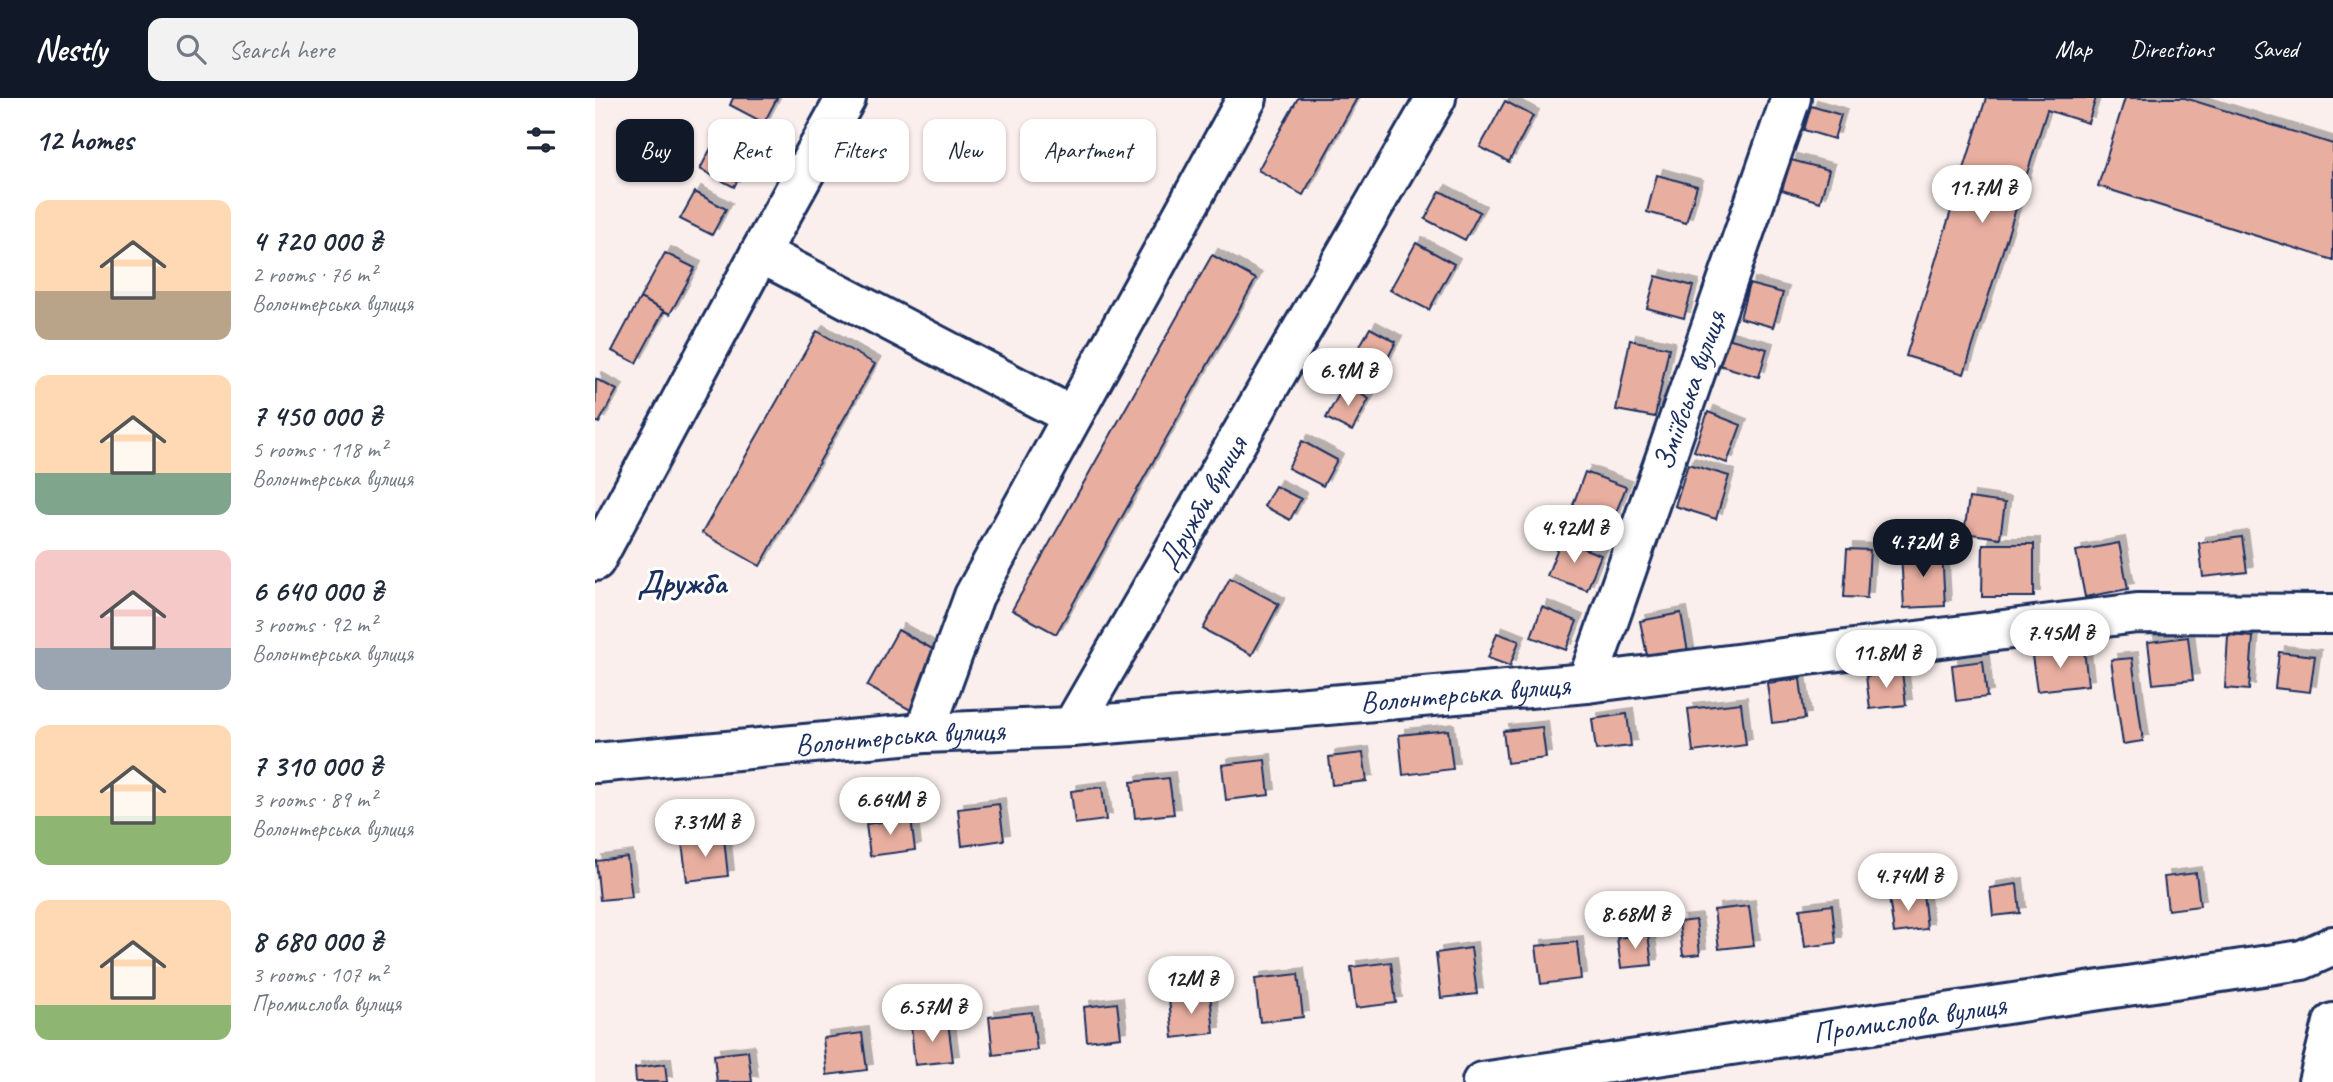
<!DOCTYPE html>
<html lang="en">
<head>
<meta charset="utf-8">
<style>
  body { margin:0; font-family:Caveat,sans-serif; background:#f2f2f3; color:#1f2937; height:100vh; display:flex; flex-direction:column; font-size:26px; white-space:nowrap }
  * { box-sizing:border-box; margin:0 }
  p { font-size:23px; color:#747a83 }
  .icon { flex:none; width:38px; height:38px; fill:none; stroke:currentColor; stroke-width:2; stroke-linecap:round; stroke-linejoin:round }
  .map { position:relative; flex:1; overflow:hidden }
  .side { display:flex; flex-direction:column; background:#fff; width:595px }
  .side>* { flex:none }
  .top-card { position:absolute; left:21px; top:21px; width:665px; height:63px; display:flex; gap:14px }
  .price { position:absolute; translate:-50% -60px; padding:0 16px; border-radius:24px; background:#fff; color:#222; font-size:23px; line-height:46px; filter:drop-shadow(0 2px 4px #0008) }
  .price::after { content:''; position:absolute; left:50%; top:42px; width:21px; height:16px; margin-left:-10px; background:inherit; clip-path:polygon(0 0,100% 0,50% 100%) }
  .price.active { background:#111827; color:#fff }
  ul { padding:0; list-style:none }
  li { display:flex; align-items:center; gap:21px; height:175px; padding:0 35px }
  li span { display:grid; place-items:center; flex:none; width:196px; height:140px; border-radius:14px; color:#555 }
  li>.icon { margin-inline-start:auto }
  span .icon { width:84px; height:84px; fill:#fffc; stroke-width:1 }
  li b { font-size:30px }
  h2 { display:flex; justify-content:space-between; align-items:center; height:84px; padding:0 35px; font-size:30px }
  .tag { padding:0 24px; border-radius:14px; background:#fff; box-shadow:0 2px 5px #0004; font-size:24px; line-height:63px }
  .tag.active { background:#111827; color:#fff }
  header { display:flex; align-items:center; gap:42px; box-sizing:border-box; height:98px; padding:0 35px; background:#111827; color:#fff }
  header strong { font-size:33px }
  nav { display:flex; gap:38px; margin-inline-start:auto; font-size:24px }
  .search { width:490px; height:63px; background:#f2f2f3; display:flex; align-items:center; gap:18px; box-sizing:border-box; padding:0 24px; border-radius:14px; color:#747a83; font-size:26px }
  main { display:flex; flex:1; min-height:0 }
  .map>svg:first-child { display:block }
  .building { fill:#e8afa1; stroke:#1b2f5e; stroke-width:2; filter:url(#shadow) }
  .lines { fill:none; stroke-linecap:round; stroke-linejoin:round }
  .minor-casing { stroke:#1b2f5e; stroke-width:44 }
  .minor { stroke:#fff; stroke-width:38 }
  .labels { text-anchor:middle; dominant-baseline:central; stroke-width:6; stroke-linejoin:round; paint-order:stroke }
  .street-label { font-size:30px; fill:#1b2f5e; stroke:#fff }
  .neighbourhood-label { font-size:32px; font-weight:bold; fill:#1b2f5e; stroke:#fff }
</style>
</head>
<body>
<header>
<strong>Nestly</strong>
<div class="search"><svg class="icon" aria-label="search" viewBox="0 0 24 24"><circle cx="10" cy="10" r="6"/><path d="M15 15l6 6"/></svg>Search here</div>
<nav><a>Map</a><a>Directions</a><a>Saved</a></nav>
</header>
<main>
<section class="side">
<h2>12 homes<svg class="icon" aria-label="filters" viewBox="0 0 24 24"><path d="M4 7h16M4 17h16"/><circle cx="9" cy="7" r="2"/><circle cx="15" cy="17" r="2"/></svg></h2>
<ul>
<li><span style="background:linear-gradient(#ffd9b3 65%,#b9a48a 0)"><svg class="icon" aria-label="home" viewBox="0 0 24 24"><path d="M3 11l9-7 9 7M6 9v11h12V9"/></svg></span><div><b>4 720 000 ₴</b><p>2 rooms · 76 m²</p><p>Волонтерська вулиця</p></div></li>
<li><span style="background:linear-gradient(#ffd9b3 70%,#7fa58c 0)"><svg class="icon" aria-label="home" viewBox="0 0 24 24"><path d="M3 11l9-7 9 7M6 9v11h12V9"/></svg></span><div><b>7 450 000 ₴</b><p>5 rooms · 118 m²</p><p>Волонтерська вулиця</p></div></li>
<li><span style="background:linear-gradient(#f6c9c9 70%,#9aa5b1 0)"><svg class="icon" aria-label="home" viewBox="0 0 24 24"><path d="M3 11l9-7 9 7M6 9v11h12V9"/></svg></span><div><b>6 640 000 ₴</b><p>3 rooms · 92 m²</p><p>Волонтерська вулиця</p></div></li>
<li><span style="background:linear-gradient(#ffd9b3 65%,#8fb573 0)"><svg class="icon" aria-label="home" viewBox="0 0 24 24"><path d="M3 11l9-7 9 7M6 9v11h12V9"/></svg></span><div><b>7 310 000 ₴</b><p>3 rooms · 89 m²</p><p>Волонтерська вулиця</p></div></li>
<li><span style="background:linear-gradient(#ffd9b3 75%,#8fb573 0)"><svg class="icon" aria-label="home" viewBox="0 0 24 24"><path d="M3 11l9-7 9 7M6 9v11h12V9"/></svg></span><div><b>8 680 000 ₴</b><p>3 rooms · 107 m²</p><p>Промислова вулиця</p></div></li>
</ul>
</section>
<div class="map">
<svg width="1738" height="984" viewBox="0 0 1738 984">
  <defs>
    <filter id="shadow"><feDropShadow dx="6" dy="-6" stdDeviation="0" flood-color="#0004"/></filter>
  </defs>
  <rect width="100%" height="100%" fill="#faefec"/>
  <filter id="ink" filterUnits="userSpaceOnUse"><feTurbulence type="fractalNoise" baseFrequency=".0143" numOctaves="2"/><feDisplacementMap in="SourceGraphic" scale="14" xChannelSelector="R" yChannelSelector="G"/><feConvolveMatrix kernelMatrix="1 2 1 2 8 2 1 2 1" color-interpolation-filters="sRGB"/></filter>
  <g filter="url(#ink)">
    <path class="building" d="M138,0H182L169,25L135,7Z
      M703,0H762L708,97L663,72Z
      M1391,0H1501L1493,25L1452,12L1369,276L1311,258Z
      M1530,0H1590L1738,46V162L1503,88Z
      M910,3L938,18L914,64L885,49Z
      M1216,8L1246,17L1239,41L1209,32Z
      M126,31L160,49L139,89L105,71Z
      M1196,62L1234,72L1225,104L1187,92Z
      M1062,77L1102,88L1091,125L1052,114Z
      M845,93L885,114L870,142L830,121Z
      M100,94L131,111L117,137L85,121Z
      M821,145L859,166L834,212L795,192Z
      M70,155L100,170L75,216L45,200Z
      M617,157L661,181L461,536L417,512Z
      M1061,178L1098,188L1089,220L1052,210Z
      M1154,186L1188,195L1178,229L1145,220Z
      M45,200L69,213L41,265L17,253Z
      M775,230L801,244L785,275L758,260Z
      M222,233L280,266L165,468L107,435Z
      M1132,240L1172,251L1164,279L1124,267Z
      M1035,242L1074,250L1060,319L1021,312Z
      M1,281L22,292L4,325L0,323Z
      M749,287L774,301L757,333L731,320Z
      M1113,314L1146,327L1132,365L1099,353Z
      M707,343L742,362L728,388L693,370Z
      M1093,366L1134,378L1121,421L1080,408Z
      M990,374L1031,389L1018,422L978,407Z
      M680,388L706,401L695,422L669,408Z
      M1374,400L1410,405L1405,440L1369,435Z
      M1647,439L1652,474L1608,479L1604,445Z
      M966,442L1006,457L992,492L952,478Z
      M1524,445L1533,491L1490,499L1481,453Z
      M1388,446H1439V499H1387Z
      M1252,451L1275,452L1272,500L1249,499Z
      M1347,452L1350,508L1309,510L1306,454Z
      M635,480L684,506L657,557L608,531Z
      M947,509L982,523L971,552L936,539Z
      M1086,515L1093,554L1053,562L1045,523Z
      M303,532L352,559L321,615L272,588Z
      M902,535L924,543L915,568L893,560Z
      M1633,537L1658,539L1654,592L1630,590Z
      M1593,539L1598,582L1558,586L1553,544Z
      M1489,551L1493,587L1442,593L1437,558Z
      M1684,554L1720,558L1715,594L1680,590Z
      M1537,560L1548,643L1528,646L1516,562Z
      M1388,563L1392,599L1361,603L1357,567Z
      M1307,574L1311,607L1275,611L1271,578Z
      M1205,581L1210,621L1177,625L1172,585Z
      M1146,605L1151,647L1098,654L1093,611Z
      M1032,616L1036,648L1001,652L997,621Z
      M947,629L951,660L912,665L908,633Z
      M853,632L858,671L808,677L804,637Z
      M768,655L772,683L737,687L734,659Z
      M670,662L674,697L631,702L627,667Z
      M574,680L579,716L540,720L536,684Z
      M507,689L511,722L480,726L476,693Z
      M404,706L409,742L367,748L363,711Z
      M316,720L320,752L275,758L271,726Z
      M129,740L133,778L92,783L87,745Z
      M32,759L37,799L5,802L1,763Z
      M1601,775L1605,808L1573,812L1569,779Z
      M1422,786L1425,815L1398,818L1395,790Z
      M1328,795L1332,831L1299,835L1294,799Z
      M1237,807L1241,845L1210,849L1205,811Z
      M1154,808L1159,847L1124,851L1119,812Z
      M1101,822L1105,856L1088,858L1084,824Z
      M1053,836L1057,867L1026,870L1022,840Z
      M982,844L986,881L946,886L941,848Z
      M876,850L882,896L846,900L841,855Z
      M796,864L801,905L761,910L756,869Z
      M703,876L708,919L665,924L660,881Z
      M615,896L619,935L578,940L574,901Z
      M522,905L526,939L492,943L489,909Z
      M437,914L442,952L398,957L394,919Z
      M353,924L358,963L320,967L316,929Z
      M267,935L272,972L232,977L228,940Z
      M153,953L157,984H122L119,957Z
      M70,966L72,984H41L40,970Z"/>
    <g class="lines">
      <g class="minor-casing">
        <g id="minor">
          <path d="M165,155L477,318"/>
          <path d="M0,463L165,155L251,0"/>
          <path id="s1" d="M992,585L1196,0"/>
          <path id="s2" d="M477,629L841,0"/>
          <path d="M329,635L379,498L652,0"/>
          <path id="s3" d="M0,665L329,635L477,629L992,585L1542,515L1738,516"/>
          <path id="s4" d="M887,984L1707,862L1738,848"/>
          <path d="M1723,984L1738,925"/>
        </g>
      </g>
      <use href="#minor" class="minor"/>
    </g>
  </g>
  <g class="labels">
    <g class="street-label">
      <text stroke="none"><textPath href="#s1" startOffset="310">Зміївська вулиця</textPath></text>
      <text stroke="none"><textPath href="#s2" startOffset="259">Дружби вулиця</textPath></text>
      <text stroke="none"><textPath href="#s3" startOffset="873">Волонтерська вулиця</textPath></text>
      <text stroke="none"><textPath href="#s3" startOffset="306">Волонтерська вулиця</textPath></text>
      <text stroke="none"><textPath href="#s4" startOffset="432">Промислова вулиця</textPath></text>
    </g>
    <g class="neighbourhood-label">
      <text x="87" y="484">Дружба</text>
    </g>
  </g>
</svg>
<b class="price" style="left:1387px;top:127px">11.7M ₴</b>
<b class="price" style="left:753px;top:310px">6.9M ₴</b>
<b class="price" style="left:979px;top:467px">4.92M ₴</b>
<b class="price active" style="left:1328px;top:481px">4.72M ₴</b>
<b class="price" style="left:1465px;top:572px">7.45M ₴</b>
<b class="price" style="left:1291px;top:592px">11.8M ₴</b>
<b class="price" style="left:295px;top:739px">6.64M ₴</b>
<b class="price" style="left:110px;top:761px">7.31M ₴</b>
<b class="price" style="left:1313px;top:815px">4.74M ₴</b>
<b class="price" style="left:1040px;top:853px">8.68M ₴</b>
<b class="price" style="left:596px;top:918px">12M ₴</b>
<b class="price" style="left:337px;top:946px">6.57M ₴</b>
<div class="top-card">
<a class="tag active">Buy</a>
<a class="tag">Rent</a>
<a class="tag">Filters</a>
<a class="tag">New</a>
<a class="tag">Apartment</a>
</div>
</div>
</main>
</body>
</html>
